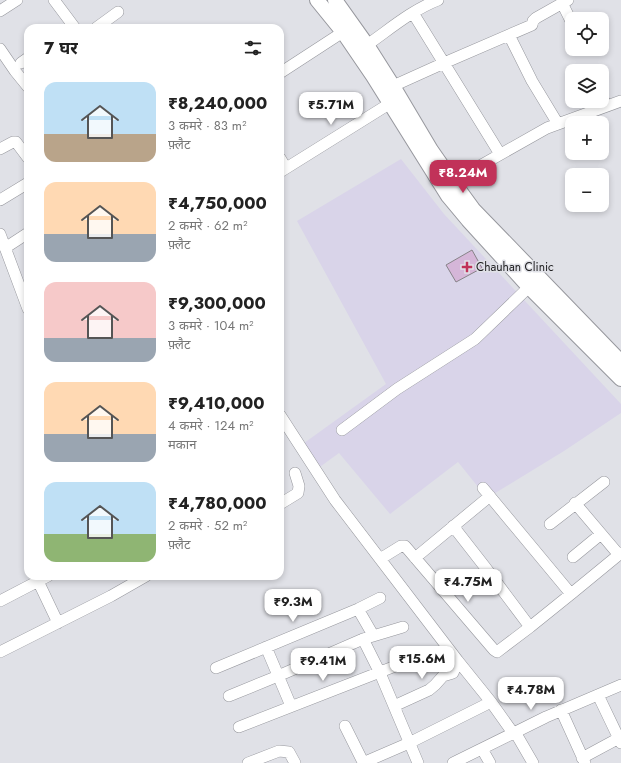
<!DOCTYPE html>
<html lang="hi">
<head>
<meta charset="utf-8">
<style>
  body { margin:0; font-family:Jost,"Noto Sans Devanagari",sans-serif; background:#f6f6f6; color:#222; height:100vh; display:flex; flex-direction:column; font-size:15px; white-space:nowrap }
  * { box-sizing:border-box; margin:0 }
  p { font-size:13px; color:#767676 }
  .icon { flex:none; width:22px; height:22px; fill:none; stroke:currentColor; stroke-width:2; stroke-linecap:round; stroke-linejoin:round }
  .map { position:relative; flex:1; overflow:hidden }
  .details { position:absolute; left:24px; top:24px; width:260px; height:556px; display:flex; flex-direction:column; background:#fff; border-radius:12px; box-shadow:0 2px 6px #0003 }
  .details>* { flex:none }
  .tools { position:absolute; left:565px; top:12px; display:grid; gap:8px }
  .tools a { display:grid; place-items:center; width:44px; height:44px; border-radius:8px; background:#fff; box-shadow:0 2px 6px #0003; font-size:20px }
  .price { position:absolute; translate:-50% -34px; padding:0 9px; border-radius:8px; background:#fff; color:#222; font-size:13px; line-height:26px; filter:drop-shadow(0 1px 2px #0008) }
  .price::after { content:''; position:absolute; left:50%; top:24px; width:12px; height:9px; margin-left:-6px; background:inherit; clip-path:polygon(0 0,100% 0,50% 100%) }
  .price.on { background:#c13259; color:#fff }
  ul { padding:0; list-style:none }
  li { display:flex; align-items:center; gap:12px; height:100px; padding:0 20px }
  li span { display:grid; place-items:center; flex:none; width:112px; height:80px; border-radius:12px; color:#555 }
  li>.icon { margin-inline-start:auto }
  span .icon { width:48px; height:48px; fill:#fffc; stroke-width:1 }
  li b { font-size:17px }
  h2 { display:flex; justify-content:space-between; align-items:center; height:48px; padding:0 20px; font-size:17px }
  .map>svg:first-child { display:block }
  .industrial { fill:#d9d4e9 }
  .building { fill:#d5b6d8; stroke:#878388 }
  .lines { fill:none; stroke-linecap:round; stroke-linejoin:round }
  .minor-casing { stroke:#96979d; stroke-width:12 }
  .major-casing { stroke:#96979d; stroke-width:16 }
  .minor { stroke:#fff; stroke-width:11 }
  .major { stroke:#fff; stroke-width:14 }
  .poi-dot { fill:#c13259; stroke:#e0e1e7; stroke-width:1.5 }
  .labels { text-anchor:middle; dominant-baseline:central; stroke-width:3; stroke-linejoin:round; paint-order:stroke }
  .poi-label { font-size:12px; fill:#212123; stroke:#e0e1e7; text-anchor:start }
</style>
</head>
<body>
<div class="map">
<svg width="621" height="763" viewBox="0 0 621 763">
  <rect width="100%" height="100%" fill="#e0e1e7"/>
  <path class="industrial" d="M401,159L444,214L621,404V413L564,451L487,498L458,462L390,514L339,453L317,469L300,446L386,384L297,221Z"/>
  <path class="building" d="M472,250L482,268L456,282L446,265Z"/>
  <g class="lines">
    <g class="minor-casing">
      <path id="minor" d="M54,0L75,28
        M562,3L572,23
        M0,11L17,0
        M413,13L500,154
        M96,28L118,12
        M509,35L532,81L558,124
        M367,45C390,29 412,10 438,0
        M0,49L15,71L28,87
        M21,63L28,58
        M280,73L343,32
        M393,86L444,63L532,25L533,21L536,18L568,0
        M602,96L606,106
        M0,149L13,142H16L28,158
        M280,158L286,168
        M280,172L389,104
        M454,183L478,167L547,128L621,101
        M0,200L28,183
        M0,234L28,309
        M5,248L28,233
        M280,415L335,500L458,661L491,702L513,733
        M342,430L397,389L475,339L529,287
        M483,488L571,594L621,553
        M575,503L619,555
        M280,504L298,493L299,486L295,473
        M550,524L604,482
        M453,526L485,567L530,627
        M573,557L601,534
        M415,558L490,496
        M380,559L401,546H405L494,650L497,652L530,627L571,594
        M38,581L58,623
        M0,601L48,576
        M358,609L373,635
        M363,639L380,673L418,763
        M266,647L291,706
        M0,652L111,596L146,576
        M216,668L358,609L380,598
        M598,695L621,743
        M229,696L278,676L363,639L403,627
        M394,706L429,690L435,685L443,676L453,673L458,661
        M561,710L585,763
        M345,726L362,760L365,762L409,743L491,702
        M239,727L416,658
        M515,732L533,763
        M482,749L490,763
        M582,758L619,738
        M248,763L279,751L289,752L295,763
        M453,763L546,717L621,685"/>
    </g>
    <g class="major-casing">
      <path id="major" d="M317,0L343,32L373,76L448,196L468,220L529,287L621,379
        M335,0L367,45L393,86L431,150L454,183L473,209L621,362"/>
    </g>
    <use href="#minor" class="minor"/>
    <use href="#major" class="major"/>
  </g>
  <path class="poi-dot" d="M465 261h4v4h4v4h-4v4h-4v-4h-4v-4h4z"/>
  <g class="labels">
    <g class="poi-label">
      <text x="476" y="267">Chauhan Clinic</text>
    </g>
  </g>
</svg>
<div class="tools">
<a><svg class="icon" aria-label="locate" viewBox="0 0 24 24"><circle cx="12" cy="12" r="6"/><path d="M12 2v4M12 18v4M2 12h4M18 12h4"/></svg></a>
<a><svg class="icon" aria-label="layers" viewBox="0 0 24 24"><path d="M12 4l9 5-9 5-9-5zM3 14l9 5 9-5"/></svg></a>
<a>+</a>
<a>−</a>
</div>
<b class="price" style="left:331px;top:126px">₹5.71M</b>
<b class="price on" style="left:463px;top:194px">₹8.24M</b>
<b class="price" style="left:468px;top:603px">₹4.75M</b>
<b class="price" style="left:293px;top:623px">₹9.3M</b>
<b class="price" style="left:422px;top:680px">₹15.6M</b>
<b class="price" style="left:323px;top:682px">₹9.41M</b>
<b class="price" style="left:531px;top:711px">₹4.78M</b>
<section class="details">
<h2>7 घर<svg class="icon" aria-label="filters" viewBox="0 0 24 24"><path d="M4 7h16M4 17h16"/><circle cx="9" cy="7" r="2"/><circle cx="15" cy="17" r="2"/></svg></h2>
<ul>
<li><span style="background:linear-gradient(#bfe0f5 65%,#b9a48a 0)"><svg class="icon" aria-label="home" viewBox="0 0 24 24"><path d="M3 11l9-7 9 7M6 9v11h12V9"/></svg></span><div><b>₹8,240,000</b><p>3 कमरे · 83 m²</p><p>फ़्लैट</p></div></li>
<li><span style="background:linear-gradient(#ffd9b3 65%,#9aa5b1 0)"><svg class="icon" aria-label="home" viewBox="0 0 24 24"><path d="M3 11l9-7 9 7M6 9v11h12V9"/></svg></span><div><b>₹4,750,000</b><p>2 कमरे · 62 m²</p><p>फ़्लैट</p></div></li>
<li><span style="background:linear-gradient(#f6c9c9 70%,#9aa5b1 0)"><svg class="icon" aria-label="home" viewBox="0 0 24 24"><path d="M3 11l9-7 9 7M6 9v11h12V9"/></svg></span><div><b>₹9,300,000</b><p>3 कमरे · 104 m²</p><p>फ़्लैट</p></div></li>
<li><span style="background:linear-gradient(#ffd9b3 65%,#9aa5b1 0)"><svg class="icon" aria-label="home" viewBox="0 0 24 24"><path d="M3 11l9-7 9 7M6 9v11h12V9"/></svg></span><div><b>₹9,410,000</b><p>4 कमरे · 124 m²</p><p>मकान</p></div></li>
<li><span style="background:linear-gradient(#bfe0f5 65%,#8fb573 0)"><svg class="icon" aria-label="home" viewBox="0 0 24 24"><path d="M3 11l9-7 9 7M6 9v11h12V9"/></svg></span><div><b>₹4,780,000</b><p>2 कमरे · 52 m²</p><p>फ़्लैट</p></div></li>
</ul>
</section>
</div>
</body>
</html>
